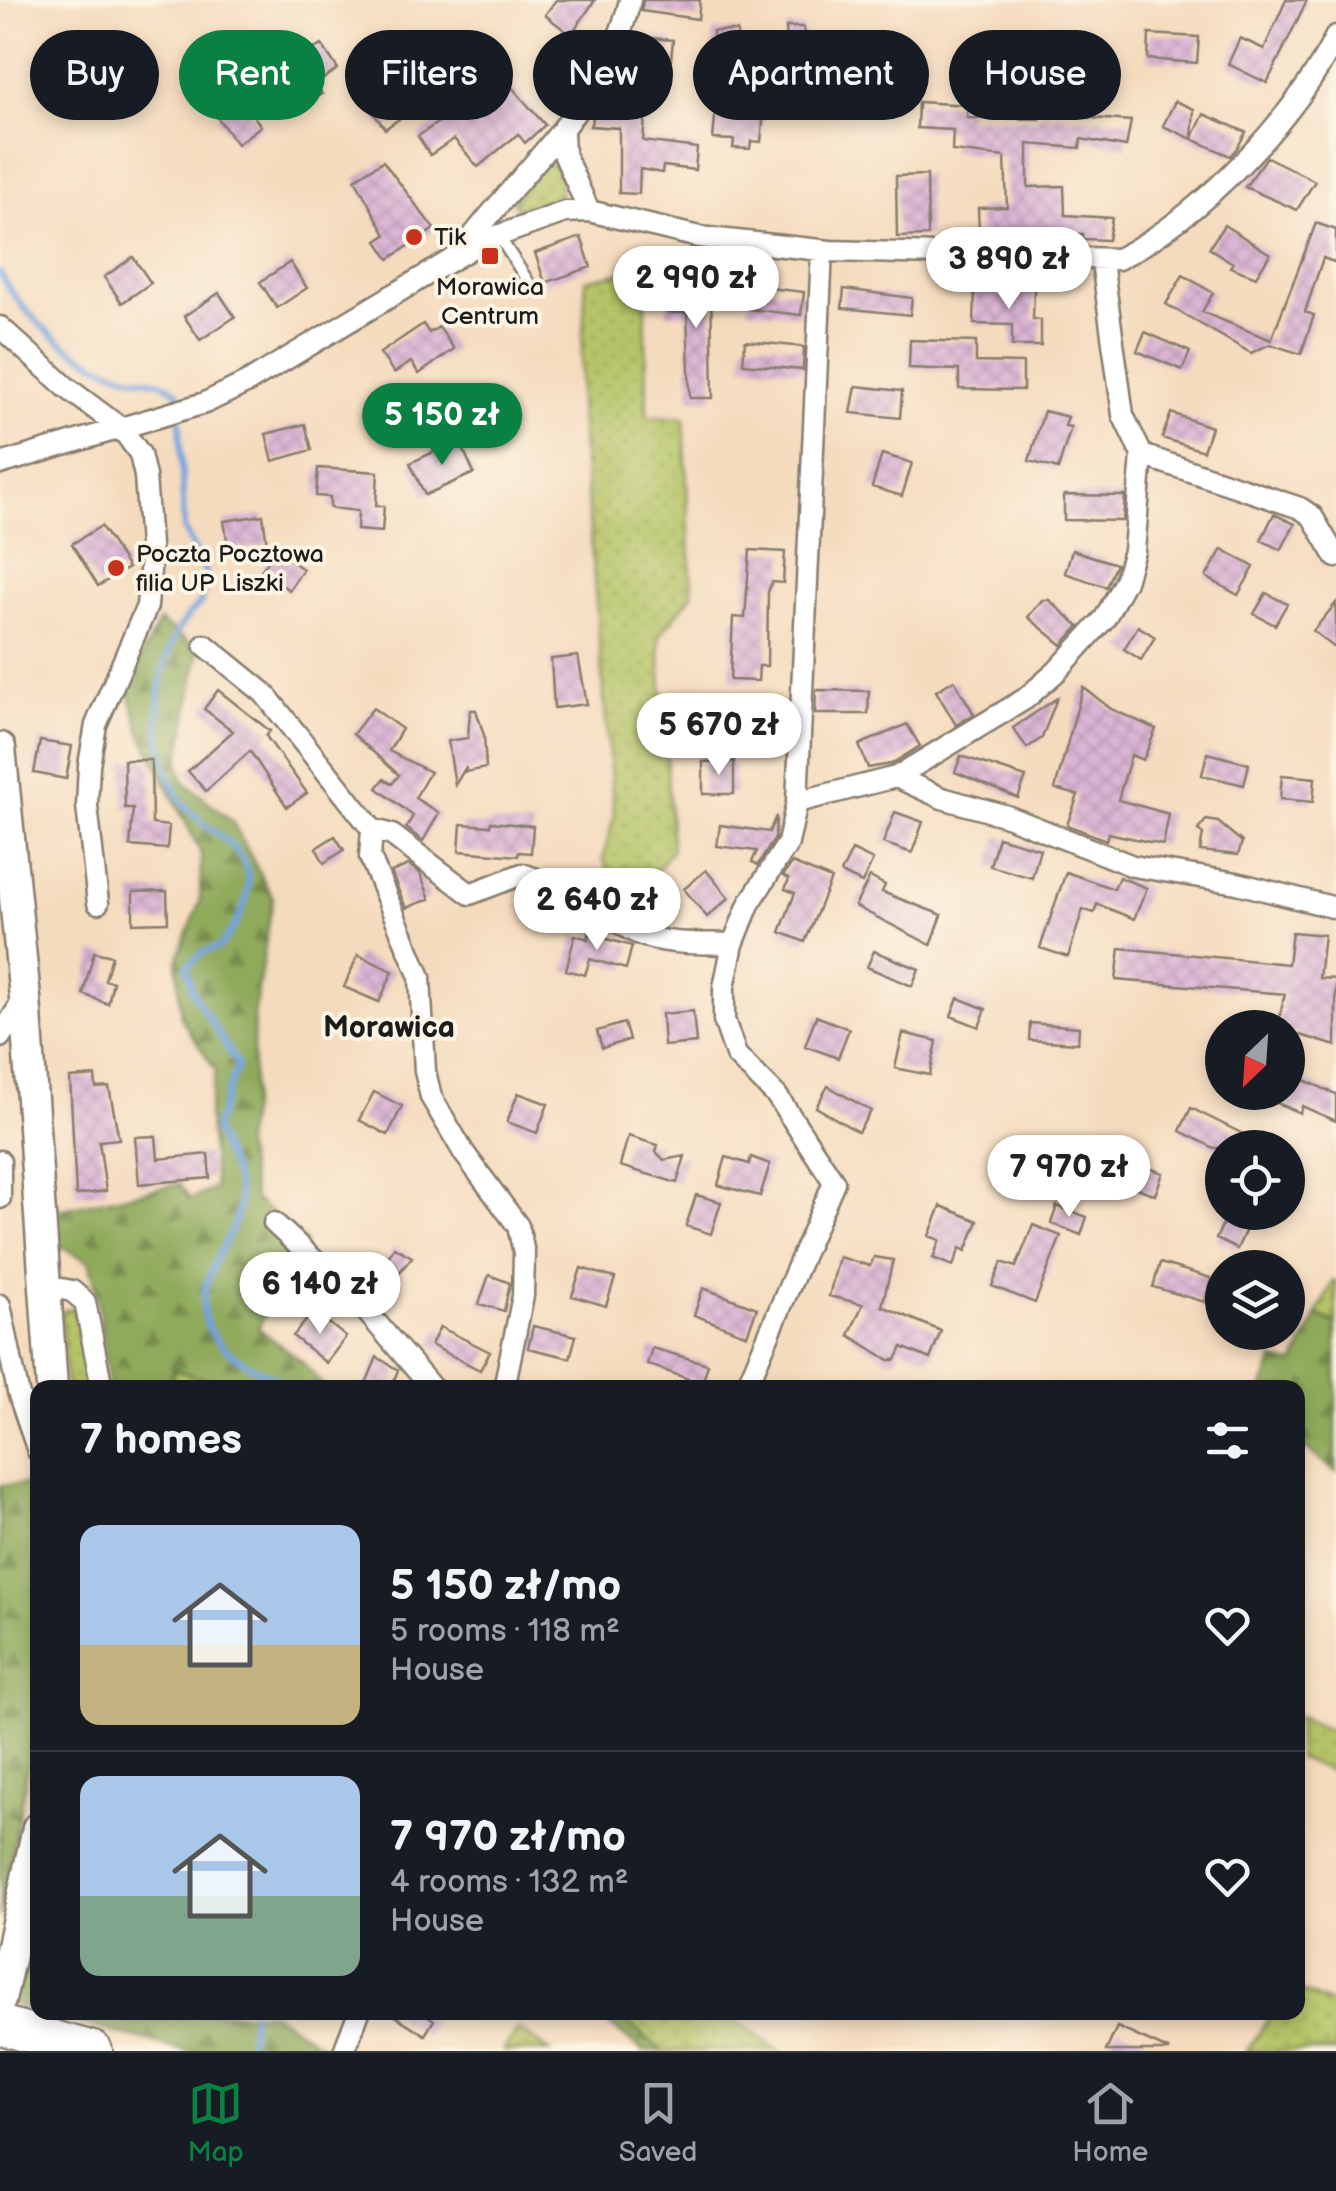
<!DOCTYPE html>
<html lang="en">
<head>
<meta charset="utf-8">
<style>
  body { margin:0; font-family:"Balsamiq Sans",sans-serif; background:#242831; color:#f1f3f6; height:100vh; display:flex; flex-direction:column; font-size:38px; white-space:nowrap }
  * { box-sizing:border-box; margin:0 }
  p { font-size:32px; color:#9ea1a6 }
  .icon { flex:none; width:55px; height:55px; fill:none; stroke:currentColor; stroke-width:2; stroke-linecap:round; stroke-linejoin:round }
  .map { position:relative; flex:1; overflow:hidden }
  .panel { position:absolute; left:30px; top:1380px; width:1275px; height:640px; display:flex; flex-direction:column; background:#171b24; border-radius:20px; box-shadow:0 5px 15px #0003 }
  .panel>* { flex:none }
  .banner { position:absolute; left:30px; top:30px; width:1278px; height:90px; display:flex; gap:20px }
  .needle { width:65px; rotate:205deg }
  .fabs { position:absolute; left:1205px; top:1010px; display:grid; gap:20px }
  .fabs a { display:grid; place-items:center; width:100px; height:100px; border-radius:50%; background:#171b24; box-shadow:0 5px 15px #0003; font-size:50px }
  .price { position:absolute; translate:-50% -85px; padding:0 22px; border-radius:35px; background:#fff; color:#222; font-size:32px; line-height:65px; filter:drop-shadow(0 2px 5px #0008) }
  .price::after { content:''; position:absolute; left:50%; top:60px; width:30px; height:22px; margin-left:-15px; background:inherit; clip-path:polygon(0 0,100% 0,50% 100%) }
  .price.active { background:#0b8043; color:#fff }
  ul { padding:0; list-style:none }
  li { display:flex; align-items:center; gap:30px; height:250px; padding:0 50px }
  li+li { border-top:2px solid #363941 }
  li span { display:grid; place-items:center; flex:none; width:280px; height:200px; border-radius:20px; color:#555 }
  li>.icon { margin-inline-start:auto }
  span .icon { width:120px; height:120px; fill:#fffc; stroke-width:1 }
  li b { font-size:42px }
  h2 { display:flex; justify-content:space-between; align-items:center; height:120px; padding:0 50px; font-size:42px }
  .chip { padding:0 35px; border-radius:45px; background:#171b24; box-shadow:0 5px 15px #0003; font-size:35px; line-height:90px }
  .chip.active { background:#0b8043; color:#fff }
  .tab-bar { display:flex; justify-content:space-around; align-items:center; height:140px; border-top:2px solid #363941; background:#171b24; font-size:28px; color:#9ea1a6 }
  .tab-bar a { display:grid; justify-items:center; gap:5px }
  .tab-bar .active { color:#0b8043 }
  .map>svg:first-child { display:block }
  .grass { fill:url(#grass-dots); stroke:#687042; stroke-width:2.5 }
  .forest { fill:url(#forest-firs); stroke:#56633c; stroke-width:2.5 }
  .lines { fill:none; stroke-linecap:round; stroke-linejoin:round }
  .stream { stroke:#72a3dd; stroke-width:6 }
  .building { fill:url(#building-cross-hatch) }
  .lane-casing { stroke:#887c6d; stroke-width:15 }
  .street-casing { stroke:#887c6d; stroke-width:25 }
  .secondary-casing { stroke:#887c6d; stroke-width:35 }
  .highway-casing { stroke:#887c6d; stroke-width:42 }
  .lane { stroke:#fff; stroke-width:10 }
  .street { stroke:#fff; stroke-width:20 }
  .secondary { stroke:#fff; stroke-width:30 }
  .highway { stroke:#fff; stroke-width:38 }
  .poi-dot { fill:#c8321e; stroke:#fcf5e5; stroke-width:4 }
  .labels { text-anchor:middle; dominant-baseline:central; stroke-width:8; stroke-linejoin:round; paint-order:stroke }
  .poi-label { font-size:25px; fill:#1c1c1c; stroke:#fcf5e5; text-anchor:start }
  .quarter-label { font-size:30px; font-weight:bold; fill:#1c1c1c; stroke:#fcf5e5 }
</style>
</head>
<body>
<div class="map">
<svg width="1336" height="2051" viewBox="0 0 1336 2051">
  <defs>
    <pattern id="grass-dots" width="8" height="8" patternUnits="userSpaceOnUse" patternTransform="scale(2.5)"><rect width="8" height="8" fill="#b5c467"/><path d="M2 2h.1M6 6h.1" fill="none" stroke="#9ba859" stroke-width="1.8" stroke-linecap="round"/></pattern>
    <pattern id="forest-firs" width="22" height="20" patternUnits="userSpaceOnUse" patternTransform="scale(2.5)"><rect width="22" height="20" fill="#90aa5c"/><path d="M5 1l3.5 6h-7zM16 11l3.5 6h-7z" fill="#758a4b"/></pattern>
    <pattern id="building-cross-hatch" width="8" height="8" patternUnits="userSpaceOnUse" patternTransform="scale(2.5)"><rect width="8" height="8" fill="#dcb5d5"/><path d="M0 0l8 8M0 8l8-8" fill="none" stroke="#bc9bb6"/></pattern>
  </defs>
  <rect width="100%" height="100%" fill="#fcf5e5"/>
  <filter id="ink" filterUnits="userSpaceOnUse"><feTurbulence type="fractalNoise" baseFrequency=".01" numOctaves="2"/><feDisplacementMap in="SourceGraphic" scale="20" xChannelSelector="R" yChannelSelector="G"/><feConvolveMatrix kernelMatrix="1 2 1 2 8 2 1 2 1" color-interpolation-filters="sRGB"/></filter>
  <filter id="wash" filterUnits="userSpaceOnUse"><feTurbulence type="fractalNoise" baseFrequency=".0048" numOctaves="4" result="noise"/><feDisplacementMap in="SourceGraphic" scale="40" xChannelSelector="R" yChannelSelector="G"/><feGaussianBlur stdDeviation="2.25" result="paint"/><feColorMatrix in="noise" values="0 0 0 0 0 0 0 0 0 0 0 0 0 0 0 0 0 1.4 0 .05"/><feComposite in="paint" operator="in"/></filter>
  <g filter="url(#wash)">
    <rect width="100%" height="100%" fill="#f5dbbe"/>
    <path class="grass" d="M551,163L561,173L560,196L518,209L513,202L540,165Z
      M645,267L647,416L684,418L692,595L659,636L672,849L630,909L603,859L614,816L579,402L586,280Z
      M1333,1281L1336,1282V1324L1317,1315Z
      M73,1308L78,1318L90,1387H66L61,1312Z
      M174,1368L212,1383L210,1387L169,1388Z
      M1298,1717L1336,1733V1773L1298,1758Z
      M1298,1990L1336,2006V2051H1247L1272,2013L1298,2012Z
      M615,2013H724L779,2051H663Z
      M518,2029L550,2051H503Z"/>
    <path class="forest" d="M159,621L199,650L179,763L183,781L232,821L273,898L254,1014L252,1095L244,1144L254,1199L306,1242L258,1328L301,1361L325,1387H223L174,1369L169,1387H110C100,1345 102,1303 89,1261L55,1244L53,1211L180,1184L190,1200L215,1188L208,1114L216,1071L181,1018L177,960L200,902L201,853L142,735L127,687Z
      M1317,1315L1336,1324V1472L1298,1443V1388L1263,1387L1274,1360L1294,1364Z
      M38,1484L35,1730L0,1917V1485Z
      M37,1905V2011L14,2005Z
      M42,2013H272L330,2051H185Z
      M595,2013H615L663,2051H643Z"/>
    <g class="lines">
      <path class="stream" d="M0,273C25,319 73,359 123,374C143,381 166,378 179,394L184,529L206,573L201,603C149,643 146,759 187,808C205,829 237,841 246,868C255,895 236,926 221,946L202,953L187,967L193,993L238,1065L214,1128C221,1151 239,1177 239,1201C239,1224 223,1243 214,1264C178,1340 240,1361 297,1388
        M249,2039L253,2012"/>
    </g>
    <g id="blocks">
      <path class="building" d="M556,0H595L571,35L545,15Z
        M643,0H700L698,19L641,11Z
        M1286,0H1307L1267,83L1228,64L1240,38L1264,49Z
        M786,27H803L807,50L838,51L837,83H823V92L804,91V83H789Z
        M432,30L439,41L403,69L409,78L393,89L377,66Z
        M713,31H737V53H713Z
        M1149,34L1199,37L1197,63L1148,59Z
        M555,38L588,68L576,84H569L539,55Z
        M650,38L673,40L669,79L646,77Z
        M322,45L338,69L316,84L322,94L300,107L295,99L287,103L277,86L285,81L277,67Z
        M509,84L545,125L525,143L518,134L478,167L454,139L430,155L418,136L443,119L440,115L458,99L473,117Z
        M241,99L261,126L237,144L217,117Z
        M1175,101L1194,109L1192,139L1204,114L1246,132L1237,148L1230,156L1163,126Z
        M918,102L968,105L967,118L1040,119V114L1131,121L1126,147L1081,139L1080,148L1028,144V187L1064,186L1065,215L1112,218L1108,240L1083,239V234H979L978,208L1007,207L1005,157L952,151L953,130L917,128Z
        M387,103L399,119L385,129L373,112Z
        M598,104L646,108L643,141L697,148L695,170L663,166L662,173L640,169L639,194L619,193V128L590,126Z
        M716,106L764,110L761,142L751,141L750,149L733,148L734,140L713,139Z
        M1267,157L1315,181L1297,210L1245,187Z
        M383,161L434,229L389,259L377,241L386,235L355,179Z
        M927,175L928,236L897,237L896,176Z
        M1316,223L1336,230V263L1323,258L1305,312L1314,315L1301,354L1270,344L1251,353L1166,304L1183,275L1213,293L1202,312L1271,340Z
        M1224,225L1270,254L1256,277L1230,267L1233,263L1209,248Z
        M581,237L591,267L545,283L535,253Z
        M133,257L151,283L122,303L104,277Z
        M290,262L307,288L277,308L260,282Z
        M667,280L711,281L713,398H690L687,313H667Z
        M751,286L804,292L801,315L748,309Z
        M975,286L1034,288L1033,319L1041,320V346H1012V325L974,324Z
        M844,289L912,298L910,315L842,308Z
        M219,293L235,317L200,340L184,316Z
        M423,324L429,333L439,327L454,349L419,374L411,362L394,373L380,353Z
        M1145,332L1190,352L1182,370L1137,351Z
        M910,340L976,342V362L1023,363V390L959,389V370L909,368Z
        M745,341L804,347L803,370L743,364Z
        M856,386L902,391L900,418L851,413Z
        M479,410L494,436L472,448L458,422Z
        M1044,411L1068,417L1065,426L1071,427L1058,469L1029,461Z
        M1171,413L1211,427L1203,451L1162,438Z
        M305,424L312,450L273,461L266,434Z
        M459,440L474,473L425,495L410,463Z
        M882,454L912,463L902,496L872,487Z
        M318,468L378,472L376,506H384L382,532L357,530L358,511L330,508V497L316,496Z
        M1064,495L1125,496L1123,521L1064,520Z
        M1274,514L1295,524L1281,550L1261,540Z
        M263,515L267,545L229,551L224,521Z
        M101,526L128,568L98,586L72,544Z
        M1222,549L1254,567L1238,595L1206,577Z
        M276,550L303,569L289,590L261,571Z
        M750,550L785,552L783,583L772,582L768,592L767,666H759L758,681L730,680L733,617L745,618Z
        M1072,550L1116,564L1106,587L1065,573Z
        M1266,593L1287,604L1275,625L1254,614Z
        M1042,600H1049L1079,626L1062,645L1028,617Z
        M1336,603V649L1313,631Z
        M1138,626L1155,637L1141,660L1124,649Z
        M578,656L587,704L554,708L551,659Z
        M954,680L974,714L956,725L936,691Z
        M1083,687L1111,709L1156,729L1143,760L1131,755L1118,800L1169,814L1163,845L1108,833L1106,840L1067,825L1078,795L1055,789Z
        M218,690L270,731L266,736L307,793L287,807L250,751L206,791L188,771L233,731L204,709Z
        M816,690L869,691L868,714H815Z
        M1057,698L1042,738L1027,748L1013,728Z
        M373,708L402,729L389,751L430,772L415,798L439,813L423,841L406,828L413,816L377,788L384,779L392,784L399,775L353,734Z
        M470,710H476L484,735L486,768L465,772L466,767L455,785L448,741L468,738Z
        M907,724L920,746L891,764L868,768L859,745Z
        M40,741L72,746L66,779L34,773Z
        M1207,753L1249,764L1244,785L1202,775Z
        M961,756L1026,777L1018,798L955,772Z
        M124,760H151L152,824L169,826L167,849L130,846L133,808H125Z
        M734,761V794H703V762Z
        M1282,775L1315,778L1313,802L1280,799Z
        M895,812L923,822L912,853L883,843Z
        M776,816L775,838L758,865L752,862L757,851L717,846L720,825L769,832Z
        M1206,820L1218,822L1242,842L1238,855L1200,851L1203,834L1198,830Z
        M491,822L533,826L531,853L519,852L518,856L459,851L461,824L490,826Z
        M335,836L344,850L324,863L316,848Z
        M998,837L1040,849L1032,878L990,866Z
        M852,850L873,860L862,883L841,873Z
        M792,863L831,879L805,942L780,932L795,893L785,889L789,879L783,876Z
        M409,865L420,873L430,899L406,908L391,872Z
        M706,870L729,898L707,917L684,889Z
        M1066,872L1114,889L1119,877L1147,888L1134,919L1097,904L1094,913L1083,909L1068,957L1040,948Z
        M870,877L885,885L882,892L942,915L931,945L855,906Z
        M167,891L168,922L133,923V892Z
        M1292,932L1324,935L1319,978L1336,979V1046L1277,1028L1285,994L1116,980L1120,948L1288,964Z
        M589,934L632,946L626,969L590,959L585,975L566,970L575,935L588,939Z
        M874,951L919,969L912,986L867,967Z
        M94,952L112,956L105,980L113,982L108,1004L83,994Z
        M358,955L393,971L379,1002L344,987Z
        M958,998L986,1009L979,1027L951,1016Z
        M693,1011L696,1043L664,1046L662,1014Z
        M816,1016L849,1029L838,1058L805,1046Z
        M624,1023L629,1040L602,1048L597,1031Z
        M1030,1023L1079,1027L1078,1043L1029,1040Z
        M903,1033L937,1041L930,1075L895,1068Z
        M1288,1073L1336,1094V1121L1302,1106L1300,1113L1252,1092H1288Z
        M95,1076L96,1088L109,1087L119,1139L99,1141L106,1191L76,1195L70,1078Z
        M828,1086L871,1111L858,1132L816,1107Z
        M374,1092L402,1106L388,1135L359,1120Z
        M518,1093L548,1104L537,1133L507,1122Z
        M1191,1108L1245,1135L1238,1148H1214L1180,1131Z
        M156,1136L158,1159L208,1154L210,1178L139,1184L135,1137Z
        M628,1136L658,1145L656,1152L664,1160L685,1156L677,1183L620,1166Z
        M1025,1152L1055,1164L1045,1190L1015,1178Z
        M726,1157L749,1164L751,1157L770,1164L760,1196L718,1185Z
        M1122,1158L1163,1173L1155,1195L1114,1179Z
        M696,1195L721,1202L711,1234L686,1226Z
        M941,1206L978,1221L966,1251L960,1248L953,1266L933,1258L940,1240L929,1236Z
        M1057,1206L1087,1217L1081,1235L1051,1223Z
        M1228,1212H1254L1237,1249L1216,1239Z
        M1033,1225L1061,1236L1035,1303L992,1286L1002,1262L1016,1267Z
        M394,1247L412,1257L393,1280L380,1272Z
        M839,1257L870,1266L874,1257L893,1260L882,1306L941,1331L930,1359L902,1347L896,1360H889L849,1335L863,1304L829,1296Z
        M1160,1263L1211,1278L1205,1302L1153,1287Z
        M581,1268L615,1278L606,1306L572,1296Z
        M489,1275L510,1283L504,1311L479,1304Z
        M703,1288L757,1308L747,1335L694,1315Z
        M314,1311L346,1337L326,1363L293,1336Z
        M533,1326L576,1336L570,1358L528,1348Z
        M440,1327L490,1352L480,1370L431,1345Z
        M652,1348L708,1364L702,1384L647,1364Z
        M377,1357L398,1370L391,1388H364Z
        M389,2012H423L434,2020L425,2035Z
        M1117,2027L1170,2051H1106Z"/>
    </g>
  </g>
  <g filter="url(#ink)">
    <use href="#blocks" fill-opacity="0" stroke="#887c6d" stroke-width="2.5"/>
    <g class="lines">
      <g class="lane-casing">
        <path id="lane" d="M498,235L531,286"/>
      </g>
      <g class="street-casing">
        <path id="street" d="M563,132L564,154L589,211
          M463,249C522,169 607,101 630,0
          M1102,262L1123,415L1142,455L1300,508L1312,516L1336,557
          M0,327L66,387L122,429L140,454L145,476L151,559L147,606L96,725L89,765L87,806L98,903
          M0,464L205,403L248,382L483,241L565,212L589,211L699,237L830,251L1118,259C1199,218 1296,118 1336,36
          M205,645L264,693L372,829L392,835L470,894L522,874L601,901C630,949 683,942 733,944
          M896,777L942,798L1007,816L1133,866L1237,883L1336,908
          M797,802L896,777L1025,699L1057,671L1105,618L1125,581L1134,551L1142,455
          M372,829L370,857L420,977L425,1071L431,1097L464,1153L518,1226L524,1253L523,1296L504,1388
          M0,1037L25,998
          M0,1161V1198
          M274,1223L356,1299L432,1388
          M45,1286L72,1291L85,1302L102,1388
          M0,1305L18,1392L38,1451
          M746,1388L834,1182L777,1096L736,1055L724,1020V987L733,944L749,904L788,843L797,802L822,250
          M344,2051L359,2012"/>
      </g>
      <g class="secondary-casing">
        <path id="secondary" d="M0,748L25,998L52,1388
          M0,2000L38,1828"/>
      </g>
      <g class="highway-casing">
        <path id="highway" d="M0,2025L93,2051"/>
      </g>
      <use href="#lane" class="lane"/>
      <use href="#street" class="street"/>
      <use href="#secondary" class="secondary"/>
      <use href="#highway" class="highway"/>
    </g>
  </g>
  <g class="poi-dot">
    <circle cx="414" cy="237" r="10"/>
    <rect x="480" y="246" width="20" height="20" rx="5"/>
    <circle cx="116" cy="568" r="10"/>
  </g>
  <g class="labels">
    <g class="poi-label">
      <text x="434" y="237">Tik</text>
      <text x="490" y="287" text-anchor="middle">Morawica<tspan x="490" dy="29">Centrum</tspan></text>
      <text x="136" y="554">Poczta Pocztowa<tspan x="136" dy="29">filia UP Liszki</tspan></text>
    </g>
    <g class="quarter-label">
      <text x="389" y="1028">Morawica</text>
    </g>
  </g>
</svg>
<div class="fabs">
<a><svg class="needle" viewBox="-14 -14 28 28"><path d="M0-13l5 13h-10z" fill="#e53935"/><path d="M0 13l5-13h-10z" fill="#9ea1a6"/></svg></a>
<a><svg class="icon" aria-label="locate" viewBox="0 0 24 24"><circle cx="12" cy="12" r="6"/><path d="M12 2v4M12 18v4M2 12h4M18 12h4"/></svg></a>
<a><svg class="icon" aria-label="layers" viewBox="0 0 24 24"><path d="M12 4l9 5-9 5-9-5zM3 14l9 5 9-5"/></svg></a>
</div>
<b class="price" style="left:1009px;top:312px">3 890 zł</b>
<b class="price" style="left:696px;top:331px">2 990 zł</b>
<b class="price active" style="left:442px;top:468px">5 150 zł</b>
<b class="price" style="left:719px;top:778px">5 670 zł</b>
<b class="price" style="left:597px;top:953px">2 640 zł</b>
<b class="price" style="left:1069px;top:1220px">7 970 zł</b>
<b class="price" style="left:320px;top:1337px">6 140 zł</b>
<div class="banner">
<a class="chip">Buy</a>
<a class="chip active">Rent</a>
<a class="chip">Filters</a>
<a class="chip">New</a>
<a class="chip">Apartment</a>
<a class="chip">House</a>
</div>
<section class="panel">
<h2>7 homes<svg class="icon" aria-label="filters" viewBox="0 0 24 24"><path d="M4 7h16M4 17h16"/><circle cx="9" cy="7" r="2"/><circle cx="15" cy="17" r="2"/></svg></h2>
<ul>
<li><span style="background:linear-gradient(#a9c7e8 60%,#c2b280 0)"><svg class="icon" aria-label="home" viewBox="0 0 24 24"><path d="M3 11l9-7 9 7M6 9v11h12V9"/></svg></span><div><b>5 150 zł/mo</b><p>5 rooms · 118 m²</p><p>House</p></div><svg class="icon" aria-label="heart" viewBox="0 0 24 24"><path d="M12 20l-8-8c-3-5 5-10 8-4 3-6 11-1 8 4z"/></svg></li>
<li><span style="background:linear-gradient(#a9c7e8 60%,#7fa58c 0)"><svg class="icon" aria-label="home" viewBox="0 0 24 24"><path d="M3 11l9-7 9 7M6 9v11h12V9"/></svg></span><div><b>7 970 zł/mo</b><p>4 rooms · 132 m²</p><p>House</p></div><svg class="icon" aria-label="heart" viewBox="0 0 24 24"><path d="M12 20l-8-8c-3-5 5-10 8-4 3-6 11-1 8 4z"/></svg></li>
</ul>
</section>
</div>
<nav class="tab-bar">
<a class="active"><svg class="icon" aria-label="map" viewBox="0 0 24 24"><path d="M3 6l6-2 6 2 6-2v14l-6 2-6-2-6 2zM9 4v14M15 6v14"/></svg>Map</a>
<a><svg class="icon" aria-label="saved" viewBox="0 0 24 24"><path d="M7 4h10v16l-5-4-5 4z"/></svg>Saved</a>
<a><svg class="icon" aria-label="home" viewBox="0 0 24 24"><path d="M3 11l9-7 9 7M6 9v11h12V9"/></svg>Home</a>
</nav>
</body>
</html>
